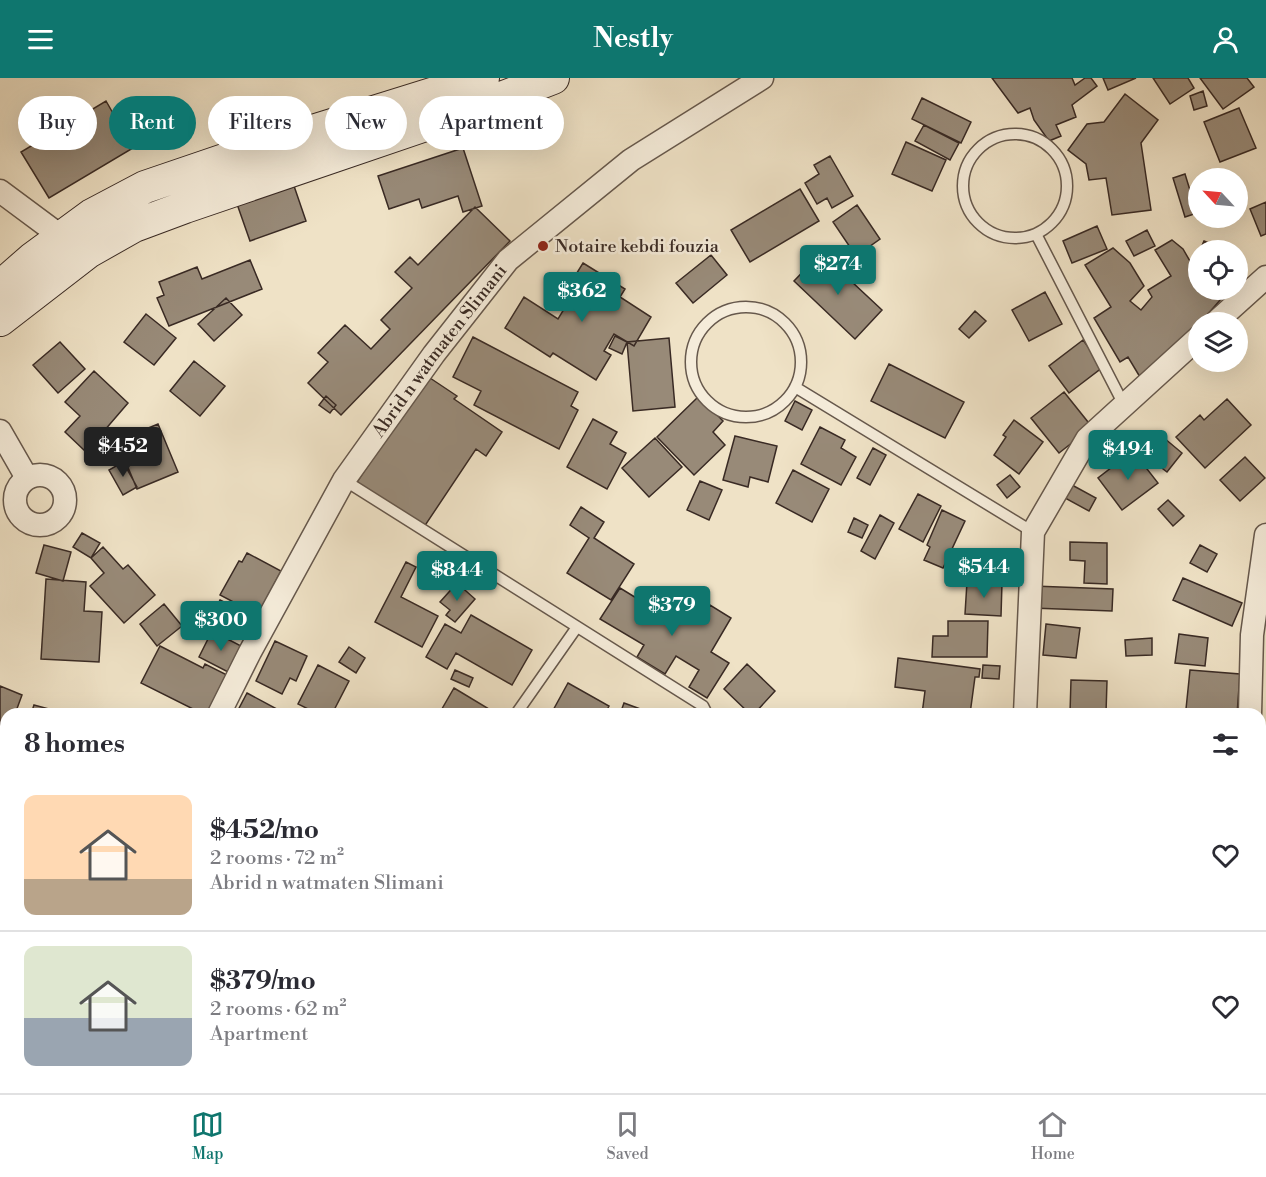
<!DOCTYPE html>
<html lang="en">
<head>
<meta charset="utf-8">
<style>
  body { margin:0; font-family:"Libre Bodoni",serif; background:#f2f2f3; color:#2b2b33; height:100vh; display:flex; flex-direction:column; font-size:22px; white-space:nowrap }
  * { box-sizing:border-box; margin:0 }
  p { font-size:20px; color:#7c7c81 }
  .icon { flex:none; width:33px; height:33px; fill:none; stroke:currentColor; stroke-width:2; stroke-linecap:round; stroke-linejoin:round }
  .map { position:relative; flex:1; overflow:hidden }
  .details { position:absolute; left:0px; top:630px; width:1266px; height:386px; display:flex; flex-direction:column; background:#fff; border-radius:18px 18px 0 0; box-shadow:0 6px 24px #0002 }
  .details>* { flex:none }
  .hud { position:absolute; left:18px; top:18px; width:600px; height:54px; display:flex; gap:12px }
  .needle { width:39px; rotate:296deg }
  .fabs { position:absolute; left:1188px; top:90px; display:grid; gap:12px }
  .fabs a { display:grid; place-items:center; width:60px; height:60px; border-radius:50%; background:#fff; box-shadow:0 6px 24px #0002; font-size:30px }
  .price { position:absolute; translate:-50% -51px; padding:0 14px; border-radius:6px; background:#0f766e; color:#fff; font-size:20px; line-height:39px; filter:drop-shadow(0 2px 3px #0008) }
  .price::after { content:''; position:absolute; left:50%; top:36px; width:18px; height:14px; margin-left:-9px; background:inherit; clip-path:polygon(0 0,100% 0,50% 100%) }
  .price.selected { background:#222; color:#fff }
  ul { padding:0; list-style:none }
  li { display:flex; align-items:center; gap:18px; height:150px; padding:0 24px }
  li+li { border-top:2px solid #e1e1e2 }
  li span { display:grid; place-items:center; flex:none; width:168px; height:120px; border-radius:12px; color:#555 }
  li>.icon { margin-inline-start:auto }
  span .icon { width:72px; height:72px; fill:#fffc; stroke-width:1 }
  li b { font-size:26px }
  h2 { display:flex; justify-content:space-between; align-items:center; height:72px; padding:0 24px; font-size:26px }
  .chip { padding:0 21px; border-radius:27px; background:#fff; box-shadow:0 6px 24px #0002; font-size:21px; line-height:54px }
  .chip.selected { background:#0f766e; color:#fff }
  header { display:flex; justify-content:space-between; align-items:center; height:78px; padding:0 24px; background:#0f766e; color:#fff; font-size:27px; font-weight:700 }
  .menu { display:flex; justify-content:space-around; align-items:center; height:84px; border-top:2px solid #e1e1e2; background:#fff; font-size:16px; color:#7c7c81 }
  .menu a { display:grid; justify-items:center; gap:3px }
  .menu .selected { color:#0f766e }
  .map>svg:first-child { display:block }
  .building { fill:#988a78; stroke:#392a24; stroke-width:1.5 }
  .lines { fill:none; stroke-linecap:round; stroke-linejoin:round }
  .service-casing { stroke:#66584c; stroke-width:13 }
  .minor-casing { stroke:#66584c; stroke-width:25 }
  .secondary-casing { stroke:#392a24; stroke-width:34 }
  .service { stroke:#f5ecda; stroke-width:10 }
  .minor { stroke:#f5ecda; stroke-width:22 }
  .secondary { stroke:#f5ecda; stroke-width:32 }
  .poi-dot { fill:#8f2418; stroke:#f5ecda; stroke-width:2 }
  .labels { text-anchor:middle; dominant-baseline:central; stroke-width:5; stroke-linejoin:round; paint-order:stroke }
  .poi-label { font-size:18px; fill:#392a24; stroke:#f5ecda; text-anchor:start }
  .street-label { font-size:18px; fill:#392a24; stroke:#f5ecda }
</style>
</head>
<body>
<header><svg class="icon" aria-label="menu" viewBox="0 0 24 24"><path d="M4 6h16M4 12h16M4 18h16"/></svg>Nestly<svg class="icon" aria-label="person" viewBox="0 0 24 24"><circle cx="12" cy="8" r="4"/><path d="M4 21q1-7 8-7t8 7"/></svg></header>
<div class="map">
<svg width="1266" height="1015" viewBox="0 0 1266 1015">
  <rect width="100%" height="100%" fill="#efe2c6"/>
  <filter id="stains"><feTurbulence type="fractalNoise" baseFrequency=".00333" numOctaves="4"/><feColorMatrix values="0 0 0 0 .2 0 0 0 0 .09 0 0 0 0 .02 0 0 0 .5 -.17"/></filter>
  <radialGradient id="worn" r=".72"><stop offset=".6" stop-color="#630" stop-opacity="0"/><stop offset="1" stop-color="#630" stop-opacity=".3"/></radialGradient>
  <path class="building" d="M992,0H1072L1075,7L1085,0H1091L1097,8L1072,27L1076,39L1056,47L1061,58L1049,63L1034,42L1030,30L1018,35Z
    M1103,0H1136L1108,12Z
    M1153,0H1188L1194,10L1170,26Z
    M1200,0H1247L1254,9L1223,31Z
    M1203,13L1207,28L1194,32L1190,18Z
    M1125,16L1158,42L1141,65L1151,132L1112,137L1106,100L1089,102L1086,86L1068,72L1087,46L1104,44Z
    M922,20L971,44L961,65L912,41Z
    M106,23L133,70L49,120L21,74Z
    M1239,30L1256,70L1220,84L1204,44Z
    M924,47L959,65L950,82L915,63Z
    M906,64L946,82L932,113L892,96Z
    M463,70L482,128L463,134L458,118L422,130L419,121L389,131L378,98Z
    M830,78L853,118L832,130L827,120L817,126L805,105L819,96L814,87Z
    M1185,96L1197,135L1185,139L1173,100Z
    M293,105L306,143L250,163L237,126Z
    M800,111L819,143L750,184L731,152Z
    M1266,124V156L1261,158L1250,131Z
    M857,127L880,161L856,178L833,144Z
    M475,129L510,163L341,337L308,305L328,284L318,275L345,247L371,271L390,251L381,242L412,210L395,194L410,179L418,187Z
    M1097,148L1107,171L1072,185L1063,163Z
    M1147,152L1155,168L1134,178L1126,163Z
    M1172,162L1183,171L1198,197V212H1210L1221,221L1201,244H1198V252L1140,299L1128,279L1120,284L1094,240L1111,229L1085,187L1113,170L1130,185L1144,208L1130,223L1141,232L1152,219L1148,212L1171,198L1155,172Z
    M1204,163L1225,172H1200Z
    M821,175L882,232L855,261L794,203Z
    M711,177L727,197L693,225L676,205Z
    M250,182L262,211L169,248L157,220L164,217L159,204L197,189L202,201Z
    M583,185L625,211L620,219L651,239L634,268L614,256L604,273L611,277L596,302L553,275L550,279L505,250L524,219L558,241L569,223L562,219Z
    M1045,214L1062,246L1029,263L1012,232Z
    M226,220L242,237L214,263L198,246Z
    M975,233L986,243L969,260L959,251Z
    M146,236L176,260L154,287L124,264Z
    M615,258L627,264L622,276L609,270Z
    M473,259L578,314L571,328L578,332L559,371L474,327L481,313L453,299Z
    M669,260L675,329L633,333L627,264Z
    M1083,262L1103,289L1069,315L1049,288Z
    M60,264L85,291L58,315L33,287Z
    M194,283L225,308L200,338L170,313Z
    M889,286L964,324L945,360L871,323Z
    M94,293L128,325L86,374L65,354L80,338L65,324Z
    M427,298L457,318L454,321L502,354L486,378L476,371L424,449L357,404Z
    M1064,314L1092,349L1059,375L1031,340Z
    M326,318L336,327L330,335L319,327Z
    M699,318L723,343L713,354L725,367L694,397L657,359Z
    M1227,321L1251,347L1205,390L1176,359L1200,337L1204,342Z
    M795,323L812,332L802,352L785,343Z
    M593,341L617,354L610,366L626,375L607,411L567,389Z
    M1014,342L1043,364L1019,396L994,377L1006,359L1003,357Z
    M158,346L178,394L137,411L117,363Z
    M820,349L845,362L841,370L856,379L841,407L801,386Z
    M735,358L777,368L768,404L750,399L748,409L723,402Z
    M655,360L682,389L649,419L622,390Z
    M1164,360L1182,375L1167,394L1149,380Z
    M873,370L886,377L870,407L857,400Z
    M1133,373L1158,405L1122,432L1098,400Z
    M1245,379L1265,400L1240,423L1220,402Z
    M123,384L137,409L123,417L109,392Z
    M793,392L829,411L812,444L776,425Z
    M1010,397L1020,409L1007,420L997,407Z
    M700,403L722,412L709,442L687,432Z
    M1072,407L1096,420L1089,433L1065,420Z
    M918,416L941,428L923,464L899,451Z
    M1168,422L1184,438L1173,448L1158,431Z
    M581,429L604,444L594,460L634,486L611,522L567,495L589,460L570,447Z
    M942,432L965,443L943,490L924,482L930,469L927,467Z
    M880,437L894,445L875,481L861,473Z
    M854,440L868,447L862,460L848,454Z
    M82,455L100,465L91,480L73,469Z
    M1070,464L1107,465V506L1084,505L1085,483L1070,482Z
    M44,467L71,474L63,503L36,495Z
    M1200,467L1217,476L1207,494L1190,485Z
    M103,469L123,491L128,487L155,517L124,545L90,508L104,495L91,480Z
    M997,472L999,499L976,501L973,474Z
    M247,475L281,493L258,537L220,517L239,483L242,484Z
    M406,484L416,489L401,519L438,538L422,569L375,544Z
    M1183,500L1242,525L1232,548L1173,522Z
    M46,501L86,504L84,533L102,534L99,584L41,581Z
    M967,504L1002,505L1001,538L965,536Z
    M457,505L475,521L455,544L446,537L450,532L440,524Z
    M1033,508L1113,511L1112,533L1032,530Z
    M620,510L659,534L665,524L699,545L710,527L731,540L711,574L729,585L707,620L689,609L699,592L676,578L665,596L637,579L644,567L600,541Z
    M220,522L241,533L243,530L258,538L246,560L230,551L231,549L211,539Z
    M164,526L182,548L157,568L140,546Z
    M471,537L532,572L512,607L456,575L447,591L426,579L445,546L461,555Z
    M948,543H988L987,579H932L933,558H948Z
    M1046,546L1080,550L1076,580L1043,577Z
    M212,553L243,569L230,595L199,579Z
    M1179,556L1208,560L1205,588L1175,585Z
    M1152,560V577L1126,578L1125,562Z
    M275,563L307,578L296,603L290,600L282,616L256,603Z
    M160,568L203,590L205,586L227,597L207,636H203L141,605Z
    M349,569L365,580L356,595L339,584Z
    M898,580L980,591L979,599H975L970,636H922L925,613L895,609Z
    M747,586L775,613L754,636H750L724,611Z
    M318,587L349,603L332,636H318L298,626Z
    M983,587L1000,588L999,601L982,600Z
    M455,592L473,600L469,609L451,601Z
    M1190,592L1240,596L1237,636H1206V632L1186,631Z
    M1071,602L1107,603L1106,635H1070Z
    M568,605L609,628L605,636H551Z
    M0,608L22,617L15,636H6V650L0,648Z
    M454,610L489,631L487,636H439Z
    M247,615L286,636H236Z
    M624,625L654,636H620Z
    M34,627L64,635V636H31Z
    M6,818V862L5,863L0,846V820Z
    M1266,839V888L1260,899V840Z
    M76,1010H118V1015H75Z
    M180,1010H220L221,1015H181Z
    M527,1010H562L565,1011L562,1015H534Z
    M640,1010H711L707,1015H636Z
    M845,1010H886L892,1015H848L849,1014Z
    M961,1010H1063L1071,1015H965Z
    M1208,1010H1228L1240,1015H1206Z"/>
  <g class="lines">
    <g class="service-casing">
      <path id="service" d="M963 108a52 52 0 1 1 104 0a52 52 0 1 1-104 0Z
        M1036,156L1124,327
        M691 284a55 55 0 1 1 110 0a55 55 0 1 1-110 0Z
        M795,309L1033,454
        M344,402L703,628L707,636
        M516,636L577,549"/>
    </g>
    <g class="minor-casing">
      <g id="minor">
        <path d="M0,113L74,168"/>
        <path d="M1216,244L1266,199"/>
        <path d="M0,353L27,400"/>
        <circle cx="40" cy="422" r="25"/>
        <path id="s1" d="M219,636L250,574L344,402L434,276L508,182L631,82L762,0"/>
        <path d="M1025,636L1033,454L1087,361L1198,260"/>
        <path d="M1250,636L1252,557L1266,457"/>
        <path d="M0,752L6,759"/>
        <path d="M1260,752L1266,758"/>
        <path d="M149,1010V1015"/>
        <path d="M354,1010L356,1015"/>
        <path d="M449,1010L457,1015"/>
        <path d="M929,1010L936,1015"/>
        <path d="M21,1015V1010"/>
        <path d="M268,1015L280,1010"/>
        <path d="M588,1015V1010"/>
        <path d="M1118,1015L1121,1010"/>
      </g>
    </g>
    <g class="secondary-casing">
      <path id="secondary" d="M0,209L32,181L92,137L145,109L271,66L483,0
        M0,242L88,174L134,148L185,129L478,29L553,0"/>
    </g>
    <use href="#service" class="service"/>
    <use href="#minor" class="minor"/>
    <use href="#secondary" class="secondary"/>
  </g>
  <circle class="poi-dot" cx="543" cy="168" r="6"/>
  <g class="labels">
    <g class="poi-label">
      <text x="555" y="168">Notaire kebdi fouzia</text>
    </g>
    <g class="street-label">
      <text stroke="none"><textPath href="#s1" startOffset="426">Abrid n watmaten Slimani</textPath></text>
    </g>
  </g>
  <rect width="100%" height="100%" filter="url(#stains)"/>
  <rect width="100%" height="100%" fill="url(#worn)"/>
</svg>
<div class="fabs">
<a><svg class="needle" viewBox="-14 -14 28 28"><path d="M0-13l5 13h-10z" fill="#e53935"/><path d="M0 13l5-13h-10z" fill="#7c7c81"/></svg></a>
<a><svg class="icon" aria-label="locate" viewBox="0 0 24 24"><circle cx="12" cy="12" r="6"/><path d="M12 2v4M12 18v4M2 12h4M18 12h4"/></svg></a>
<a><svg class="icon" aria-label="layers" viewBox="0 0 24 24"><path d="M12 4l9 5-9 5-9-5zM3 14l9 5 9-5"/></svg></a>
</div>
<b class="price" style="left:838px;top:218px">$274</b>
<b class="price" style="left:582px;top:245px">$362</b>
<b class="price selected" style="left:123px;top:400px">$452</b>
<b class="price" style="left:1128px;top:403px">$494</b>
<b class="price" style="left:984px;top:521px">$544</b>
<b class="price" style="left:457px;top:524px">$844</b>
<b class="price" style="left:672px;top:559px">$379</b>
<b class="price" style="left:221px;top:574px">$300</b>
<div class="hud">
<a class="chip">Buy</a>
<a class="chip selected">Rent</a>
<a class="chip">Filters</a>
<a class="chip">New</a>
<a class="chip">Apartment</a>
</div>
<section class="details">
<h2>8 homes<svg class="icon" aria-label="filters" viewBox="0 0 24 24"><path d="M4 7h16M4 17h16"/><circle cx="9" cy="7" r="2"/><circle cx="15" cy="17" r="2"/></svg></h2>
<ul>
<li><span style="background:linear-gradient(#ffd9b3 70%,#b9a48a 0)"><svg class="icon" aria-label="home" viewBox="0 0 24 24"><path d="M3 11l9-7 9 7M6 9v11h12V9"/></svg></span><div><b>$452/mo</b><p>2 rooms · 72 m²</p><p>Abrid n watmaten Slimani</p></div><svg class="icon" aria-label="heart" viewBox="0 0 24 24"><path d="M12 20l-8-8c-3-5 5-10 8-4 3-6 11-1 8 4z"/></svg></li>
<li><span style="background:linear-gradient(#dfe7d0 60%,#9aa5b1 0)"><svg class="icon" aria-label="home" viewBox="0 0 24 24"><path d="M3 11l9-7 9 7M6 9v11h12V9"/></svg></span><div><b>$379/mo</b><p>2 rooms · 62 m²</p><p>Apartment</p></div><svg class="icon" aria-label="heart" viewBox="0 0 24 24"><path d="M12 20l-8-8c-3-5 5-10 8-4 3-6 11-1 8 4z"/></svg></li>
</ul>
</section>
</div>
<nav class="menu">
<a class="selected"><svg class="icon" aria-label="map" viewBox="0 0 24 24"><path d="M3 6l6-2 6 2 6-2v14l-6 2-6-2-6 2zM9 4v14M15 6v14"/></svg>Map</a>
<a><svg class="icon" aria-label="saved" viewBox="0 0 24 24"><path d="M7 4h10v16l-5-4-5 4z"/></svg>Saved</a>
<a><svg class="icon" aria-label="home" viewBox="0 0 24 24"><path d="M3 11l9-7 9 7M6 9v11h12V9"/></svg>Home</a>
</nav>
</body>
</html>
